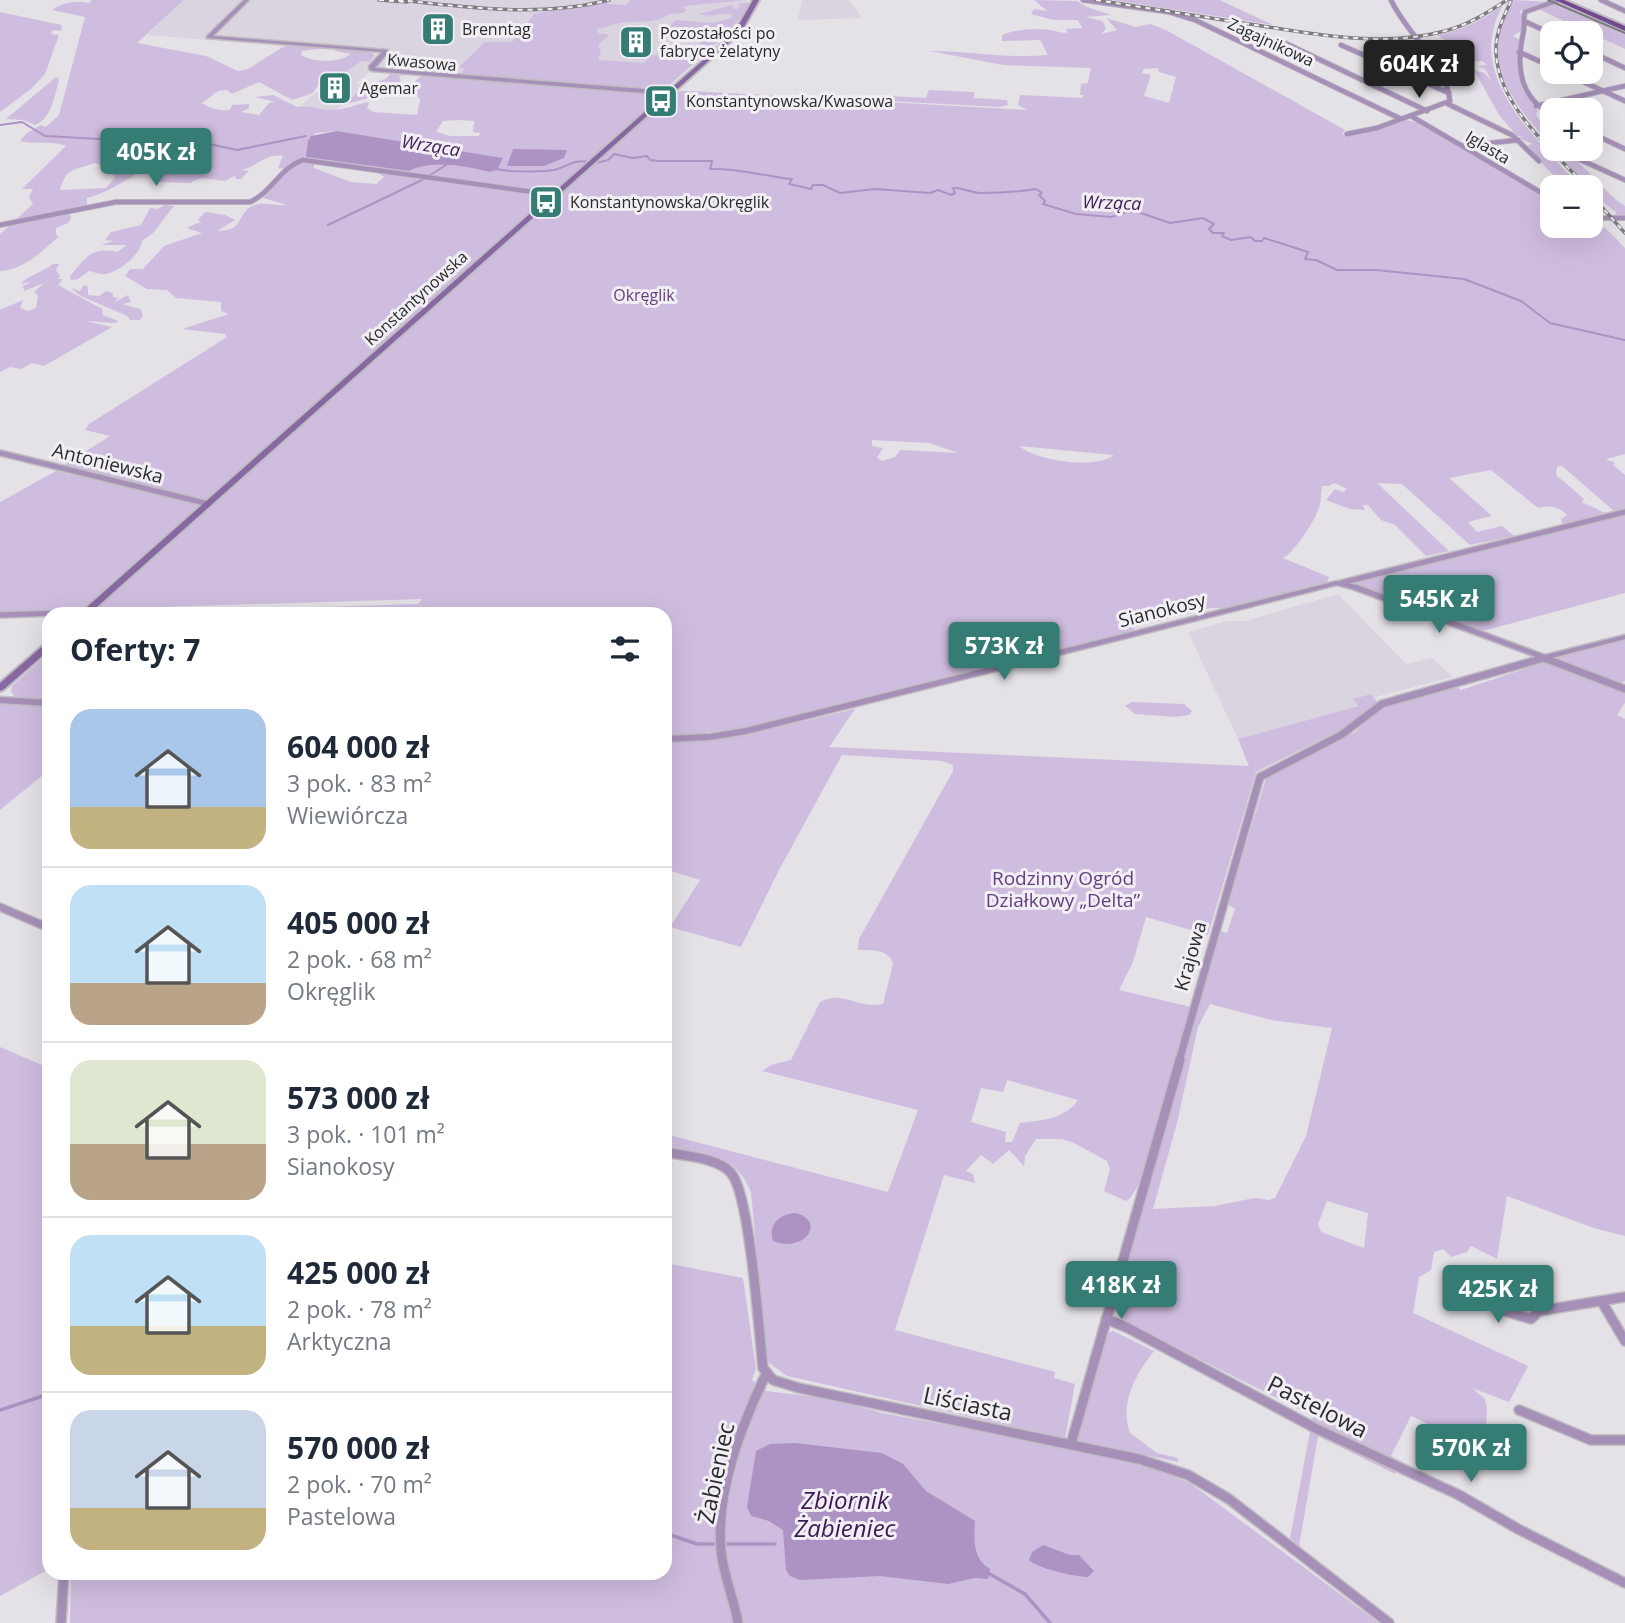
<!DOCTYPE html>
<html lang="pl">
<head>
<meta charset="utf-8">
<style>
  body { margin:0; font-family:"Open Sans",sans-serif; background:#f2f2f3; color:#1f2937; height:100vh; display:flex; flex-direction:column; font-size:26px; white-space:nowrap }
  * { box-sizing:border-box; margin:0 }
  p { font-size:23px; color:#747a83 }
  .icon { flex:none; width:38px; height:38px; fill:none; stroke:currentColor; stroke-width:2; stroke-linecap:round; stroke-linejoin:round }
  .map { position:relative; flex:1; overflow:hidden }
  .details { position:absolute; left:42px; top:607px; width:630px; height:973px; display:flex; flex-direction:column; background:#fff; border-radius:21px; box-shadow:0 7px 28px #0002 }
  .details>* { flex:none }
  .controls { position:absolute; left:1540px; top:21px; display:grid; gap:14px }
  .controls a { display:grid; place-items:center; width:63px; height:63px; border-radius:14px; background:#fff; box-shadow:0 7px 28px #0002; font-size:35px }
  .price { position:absolute; translate:-50% -60px; padding:0 16px; border-radius:7px; background:#357c75; color:#fff; font-size:23px; line-height:46px; filter:drop-shadow(0 2px 4px #0008) }
  .price::after { content:''; position:absolute; left:50%; top:42px; width:21px; height:16px; margin-left:-10px; background:inherit; clip-path:polygon(0 0,100% 0,50% 100%) }
  .price.selected { background:#222; color:#fff }
  ul { padding:0; list-style:none }
  li { display:flex; align-items:center; gap:21px; height:175px; padding:0 28px }
  li+li { border-top:2px solid #e0e1e3 }
  li span { display:grid; place-items:center; flex:none; width:196px; height:140px; border-radius:21px; color:#555 }
  li>.icon { margin-inline-start:auto }
  span .icon { width:84px; height:84px; fill:#fffc; stroke-width:1 }
  li b { font-size:30px }
  h2 { display:flex; justify-content:space-between; align-items:center; height:84px; padding:0 28px; font-size:30px }
  .map>svg:first-child { display:block }
  .built { fill:#dad4e0 }
  .green { fill:#cfbddf; fill-rule:evenodd }
  .water { fill:#ad92c4 }
  .lines { fill:none; stroke-linecap:round; stroke-linejoin:round }
  .stream-far1 { stroke:#ad92c4; stroke-width:2 }
  .stream { stroke:#ad92c4; stroke-width:3.5 }
  .minor-far3-casing { stroke:#bfbcc2; stroke-width:6 }
  .minor-far2-casing { stroke:#bfbcc2; stroke-width:8 }
  .minor-far1-casing { stroke:#bfbcc2; stroke-width:10 }
  .minor-casing { stroke:#bfbcc2; stroke-width:12 }
  .tertiary-casing { stroke:#bfbcc2; stroke-width:3 }
  .secondary-casing { stroke:#bfbcc2; stroke-width:4 }
  .primary-casing { stroke:#bfbcc2; stroke-width:4 }
  .minor-far3 { stroke:#a690b8; stroke-width:4.5 }
  .minor-far2 { stroke:#a690b8; stroke-width:5 }
  .minor-far1 { stroke:#a690b8; stroke-width:7 }
  .minor { stroke:#a690b8; stroke-width:9 }
  .tertiary { fill:#a690b8; fill-rule:evenodd }
  .secondary { fill:#8868a2; fill-rule:evenodd }
  .primary { fill:#734a91; fill-rule:evenodd }
  .tram { stroke:#7f7d81; stroke-width:2 }
  .rail-casing { stroke:#7f7d81; stroke-width:3.5 }
  .rail { stroke:#f1eef4; stroke-width:2; stroke-dasharray:5; stroke-linecap:butt }
  .labels { text-anchor:middle; dominant-baseline:central; stroke-width:6; stroke-linejoin:round; paint-order:stroke }
  .far-poi-label { font-size:16px; fill:#2b2a2c; stroke:#f1eef4; text-anchor:start }
  .far-street-label { font-size:16px; fill:#2b2a2c; stroke:#f1eef4 }
  .far-park-label { font-size:16px; fill:#643f7f; stroke:#f1eef4 }
  .far-water-label { font-size:18px; font-style:italic; fill:#3d1955; stroke:#f1eef4 }
  .street-label { font-size:19px; fill:#2b2a2c; stroke:#f1eef4 }
  .park-label { font-size:19px; fill:#643f7f; stroke:#f1eef4 }
  .near-street-label { font-size:23px; fill:#2b2a2c; stroke:#f1eef4 }
  .near-water-label { font-size:24px; font-style:italic; fill:#3d1955; stroke:#f1eef4 }
</style>
</head>
<body>
<div class="map">
<svg width="1625" height="1623" viewBox="0 0 1625 1623">
  <rect width="100%" height="100%" fill="#e4e1e7"/>
  <path class="built" d="M184,0H747L729,26L666,88L592,86L381,68L376,65L384,54L147,35Z
    M802,0H849L862,18L798,20Z
    M363,61L370,62L364,69L372,71L356,83L366,85L335,111L301,105L341,73Z
    M1338,594L1406,664L1432,658L1453,677L1375,697L1371,694L1354,699L1360,706L1238,739L1188,632L1227,621H1245Z"/>
  <path class="green" d="M92,0H184L137,43L206,56L238,71L248,69L283,47L292,45L326,48L302,51L301,55C314,63 339,63 351,54L335,51V48L368,51L375,55L370,62L362,61L328,84L332,73L325,74L313,93L292,100L259,82L232,94L227,90L218,91L202,103C211,109 220,111 230,110L232,105L249,104V108L241,112L259,115L269,103L275,102L255,97L273,95L297,107C308,104 321,110 332,110C343,110 356,105 367,102L369,103L367,108L373,112L417,115L420,100L411,85L421,76L670,96L681,91H693L1027,110L1018,105L1020,95L1083,98V95H1080L1081,84L1088,83L1091,68L1003,65L930,51C971,51 1008,59 1048,55L1040,40L1002,41V35C1017,29 1040,27 1055,31C1059,32 1063,33 1067,33L1066,29L1082,28L1078,20H1053L1031,14L1034,9L1047,11L1034,0L1077,1L1087,7L1111,15L1085,17L1103,21L1106,29L1101,34L1117,30L1106,18L1136,27L1150,24L1166,30L1345,130L1342,134L1349,135L1405,120L1421,123L1552,201V226H1591V220C1605,225 1615,238 1625,248V454L1606,459L1615,463L1613,465L1625,475V509L1615,512L1562,466L1557,467L1556,475L1584,499L1582,502L1605,513L1569,524L1562,523L1561,519L1567,515C1559,506 1549,505 1538,508L1491,470L1449,478L1492,516L1468,522L1477,532L1502,526L1514,536L1470,545L1402,484L1377,483L1449,551L1426,556L1395,525L1381,520L1368,505H1363L1365,510L1350,509L1326,500L1335,489L1344,492L1347,489L1334,483L1329,486H1322C1321,493 1321,502 1319,508C1315,520 1294,553 1283,558L1329,577L1327,582L1226,608H1210L1135,627L1133,631L749,727L697,734L665,735V614H93L418,604L422,599L0,612V502L56,471L171,498L176,494L64,465L110,436L85,430L89,424L227,337L225,334L182,329L229,314L221,311V302L176,298L167,290L147,289L125,276L130,269H143L164,246L202,233L189,229L188,227L201,222L198,220L205,212L225,215L235,220L217,231C245,231 235,216 252,206C260,201 278,206 287,205L263,198L288,169L278,168L283,156C265,153 257,167 241,170L249,171L241,179H235L236,175L225,181L201,178L190,183L157,182L165,173L160,170L170,167L174,162L166,165H155L146,173L142,172L144,169L128,170L135,175C119,184 104,194 87,198V204L82,210L69,213L71,218L68,223L56,228V235L59,236C43,251 23,270 0,271V234L33,204L29,197L33,189H22L66,146C52,140 35,145 20,141L27,133L41,125L46,127L59,115L85,17L52,10C63,2 76,0 89,3ZM1158,68L1159,72L1176,77L1169,103L1144,96L1151,75L1142,73L1144,69ZM459,120L474,121L473,132L481,133L478,136H450L436,132L443,121ZM337,131L502,158L489,172C465,166 432,160 409,171L307,157L308,142L316,133ZM113,162L117,163L118,168L101,170L116,176L106,188L60,190C64,175 69,170 82,167C91,165 95,160 103,166ZM303,162L378,173L384,177L376,184L351,182L314,168V164ZM872,440L929,443L959,453L900,450L895,457L882,461L877,458L883,448L872,446ZM1019,446L1113,455V456C1091,469 1038,461 1019,446Z
    M631,0H743C723,3 702,3 682,7L687,10L683,13L669,14C656,25 634,20 619,23C611,25 604,28 597,29L598,33L609,35L598,45L601,53L598,60L644,63L651,55C671,57 688,49 706,53L666,88L592,86L460,75L464,69L459,67L485,42H512L534,14L610,1L607,4L626,5Z
    M1111,0H1220L1273,25Z
    M1514,0L1549,2L1520,11L1525,28L1513,36L1521,41L1517,50L1522,89L1538,111L1536,114L1547,135L1552,139V146C1514,106 1473,54 1514,0Z
    M751,2L729,34L712,47L698,43L714,34L667,30L675,20L713,23L731,18L732,14C720,13 711,18 699,14L732,5L733,9L740,8L738,4Z
    M1554,3L1625,34V49L1538,9Z
    M1504,4C1461,75 1537,138 1580,187H1565L1525,146L1533,144L1518,138L1522,136H1517L1499,115L1474,70L1484,73L1491,80L1486,70L1478,66L1487,65L1482,61L1471,62L1468,54L1437,35C1464,30 1482,20 1504,4Z
    M0,12L62,25L61,31L53,30L51,34L59,35L45,74L31,89L0,112Z
    M390,74L405,76H399L401,81L387,93L343,105L366,85L386,79Z
    M56,77L59,79C55,96 51,119 35,125L23,120L6,119Z
    M929,90L974,92V98L1007,100L1008,105L999,107L889,101L891,96L926,98Z
    M1554,149C1578,152 1603,193 1625,206V216H1615L1616,212L1605,204Z
    M165,205L174,206L153,233L142,241C140,256 119,271 106,274C101,275 94,272 89,271L78,279L71,280L70,276C86,258 91,246 117,252L127,245H101L114,241L105,240L111,232L141,225L150,208L157,209Z
    M53,264H59L56,270L60,276L58,279H63L58,285L102,309L103,315L118,321L116,323L85,321L112,327L44,366L32,363L21,369L10,367L0,372V310L23,300L20,308L28,311L36,308L38,295L34,292L44,283L24,291L23,286L31,282L20,284C31,274 43,272 53,264Z
    M84,285L88,287V295L99,296L106,291L113,293V297L119,298L113,303L128,295L131,302L122,304L140,309L143,315L140,320H130L127,316L79,295L71,288L80,291Z
    M1625,513V593L1479,632L1354,583Z
    M1625,639V681L1621,683L1553,659Z
    M49,653V699L15,697L11,692L12,686Z
    M1545,662L1625,692V703L1617,715L1625,719V1236L1594,1228L1507,1196L1497,1259L1471,1246L1467,1252L1451,1257L1443,1249L1434,1252L1431,1270L1419,1277L1413,1313L1528,1366L1509,1402L1472,1388L1485,1399L1487,1408L1485,1452L1411,1416L1391,1456L1402,1462L1395,1474L1318,1436L1299,1546L1290,1538L1313,1416L1125,1322L1118,1314L1115,1304L1217,930L1227,933L1235,909L1228,904L1267,775L1355,732L1383,706L1457,687L1461,690ZM1210,1004L1271,1020L1332,1028L1306,1136L1275,1198L1269,1200L1254,1198L1215,1206L1153,1209L1177,1123L1198,1027ZM1327,1201L1368,1213L1364,1248L1321,1232L1318,1224Z
    M1371,694L1378,703L1344,728L1256,772L1208,935L1146,917L1133,962L1119,990L1191,1007L1143,1178L1130,1198L1126,1201L1104,1191L1110,1169L1107,1161L1074,1143L1062,1139H1036L1025,1156L1024,1166L1009,1150L993,1164L981,1155L966,1171L973,1174L975,1183L944,1175L895,1330L1055,1372L1054,1378L1075,1384L1065,1438L787,1376L769,1363L766,1352L751,1192C735,1152 702,1153 665,1146V1134L888,1192L918,1110L762,1071L771,1065L791,1060L820,1002C842,989 859,1010 883,1004L893,964C889,949 872,950 858,950L859,939L953,771V765L942,761L842,755L779,870L741,947L670,927L700,880L665,869V741C731,740 792,724 855,709L829,747L1249,766L1238,739L1359,706L1353,699ZM1007,1080L1078,1100C1064,1120 1042,1120 1020,1123L1012,1142H1005L1006,1132L971,1122L981,1088L1003,1092Z
    M1132,702L1184,704L1192,711L1189,715L1175,717L1135,714L1125,706Z
    M0,704L49,706V770L0,810Z
    M0,1047L49,1068V1569L0,1596Z
    M665,1263L743,1278L756,1369L752,1380L766,1391L834,1399L882,1413L1072,1448L1148,1466L1190,1483L1379,1623H70L71,1573H665Z
    M1113,1331L1154,1351C1136,1374 1119,1403 1130,1433L1157,1453L1178,1458V1462L1077,1440L1106,1334Z"/>
  <path class="water" d="M337,131L503,158L497,170L489,172C465,166 432,160 409,171L306,157L308,141L311,136Z
    M513,149L567,150L564,158L544,166H507Z
    M795,1213C827,1220 805,1254 773,1241C768,1225 779,1214 795,1213Z
    M795,1443L882,1453L903,1464L926,1491L975,1521C974,1540 972,1558 990,1569L988,1579L975,1578L948,1584L880,1576L800,1580L790,1576L786,1570L783,1530L769,1521L751,1516L747,1507L756,1451L770,1444Z
    M1043,1545L1070,1555H1079L1094,1571L1088,1577C1076,1577 1036,1568 1029,1560L1032,1552Z"/>
  <g class="lines">
    <path class="stream-far1" d="M0,125L22,122L45,136L100,139L123,144L195,141L237,150L306,136
      M596,163L608,160L614,154L633,158L647,156L650,160L658,161H712L710,169C738,168 764,176 792,179L789,184L811,189L813,185H823L840,193L875,189L930,193L938,190L951,195L955,193L953,188C963,187 971,193 980,193C999,193 1017,192 1036,189L1042,193L1039,195L1045,201L1043,204L1076,214L1111,217L1127,212H1138L1170,223L1203,218L1214,224L1209,229L1213,233H1224L1222,236L1231,240L1251,237L1255,241H1262L1264,238L1308,252L1305,259L1316,260L1337,270H1376L1464,279L1521,301L1550,323L1625,340
      M497,169C506,172 544,172 554,170C566,167 575,159 587,162
      M328,225L424,179L446,165"/>
    <path class="stream" d="M0,1410L49,1394
      M665,1533L697,1544H714
      M726,1544H775
      M988,1573L1025,1594L1050,1623"/>
    <g class="minor-far3-casing">
      <path id="minor-far3" d="M1083,0L1169,12L1195,20L1401,119
        M1601,0L1625,11
        M1524,21L1552,34
        M1285,43L1427,111
        M1341,45L1449,93
        M1519,52L1552,67
        M1591,52L1625,68
        M1562,72L1625,101
        M1448,104L1512,135L1539,161
        M1536,106L1625,86
        M1552,115C1519,97 1516,67 1523,34C1525,26 1523,19 1525,12L1559,0
        M1411,116L1552,199
        M1591,133L1625,149
        M1347,134L1377,128L1450,101C1445,61 1407,35 1391,0
        M1463,146L1518,140
        M1570,155L1625,180
        M1591,218H1625
        M0,225L116,202H250C272,192 280,168 303,160L555,195"/>
    </g>
    <g class="minor-far2-casing">
      <path id="minor-far2" d="M0,453L209,504
        M1341,583L1625,512
        M0,615L86,612"/>
    </g>
    <g class="minor-far1-casing">
      <path id="minor-far1" d="M0,907L49,928
        M1179,1061L1260,777L1341,735L1382,704L1544,658L1625,689"/>
    </g>
    <g class="minor-casing">
      <path id="minor" d="M665,1152C684,1156 717,1157 731,1173C750,1195 759,1332 763,1368L773,1380L799,1388L1139,1459L1188,1475L1229,1499L1389,1623
        M1450,1284L1502,1310L1531,1319L1539,1311L1625,1297
        M1602,1302L1625,1341
        M1106,1319L1128,1328L1315,1428L1459,1495L1518,1529L1625,1583
        M1519,1410L1591,1440H1625
        M1071,1444L1180,1060
        M61,1623L64,1573
        M738,1623C734,1598 723,1575 721,1550C716,1490 741,1427 766,1374"/>
    </g>
    <g class="tertiary-casing">
      <path id="tertiary" d="M244,0H249L213,36L388,50V52L375,68L669,91L672,93L669,95L372,71L369,69V66L382,52L207,38V36Z
        M1337,581L1357,585L1545,655L1625,635V639L1544,660L1352,589L1337,585L746,734L710,740L665,742V736L710,734L746,728Z
        M0,697L49,700V706L0,703Z"/>
    </g>
    <g class="secondary-casing">
      <path id="secondary" d="M753,0H759L744,27L731,41L89,614H79L727,39L738,26Z
        M49,642V650L3,690L0,691V683L46,643Z"/>
    </g>
    <g class="primary-casing">
      <path id="primary" d="M1555,0H1564L1625,26V31Z"/>
    </g>
    <use href="#minor-far3" class="minor-far3"/>
    <use href="#minor-far2" class="minor-far2"/>
    <use href="#minor-far1" class="minor-far1"/>
    <use href="#minor" class="minor"/>
    <use href="#tertiary" class="tertiary"/>
    <use href="#secondary" class="secondary"/>
    <use href="#primary" class="primary"/>
    <path class="tram" d="M1548,0L1625,33"/>
    <g class="rail-casing">
      <path id="rail" d="M379,0L407,2
        M398,0C469,7 539,18 609,0
        M1096,0C1147,8 1198,16 1249,24C1314,34 1381,48 1445,31C1468,25 1487,13 1507,0
        M1511,1C1503,18 1495,34 1496,53C1499,107 1553,151 1587,187
        M1591,195L1625,233"/>
    </g>
    <use href="#rail" class="rail"/>
  </g>
  <defs>
    <g id="building-square" transform="scale(1.75)"><rect x="-9" y="-9" width="18" height="18" rx="4" fill="#357c75" stroke="#f1eef4"/><path d="M-4-6H4V6H1V3H-1V6H-4ZM-2.5-4.3h1.7v1.8h-1.7ZM.8-4.3h1.7v1.8H.8ZM-2.5-1h1.7V.8h-1.7ZM.8-1h1.7V.8H.8Z" fill="#fff"/></g>
    <g id="bus-square" transform="scale(1.75)"><rect x="-9" y="-9" width="18" height="18" rx="4" fill="#357c75" stroke="#f1eef4"/><path d="M-5-6H5V4H4V6H2V4H-2V6H-4V4H-5ZM-3.5-4V0h7V-4ZM-3.5 1.2v1.5H-2V1.2ZM2 1.2v1.5H3.5V1.2Z" fill="#fff"/></g>
  </defs>
  <g fill-rule="evenodd">
    <use href="#building-square" x="438" y="29"/>
    <use href="#building-square" x="636" y="42"/>
    <use href="#building-square" x="335" y="88"/>
    <use href="#bus-square" x="661" y="101"/>
    <use href="#bus-square" x="546" y="202"/>
  </g>
  <g class="labels">
    <g class="far-poi-label">
      <text x="462" y="29">Brenntag</text>
      <text x="660" y="33">Pozostałości po<tspan x="660" dy="18">fabryce żelatyny</tspan></text>
      <text x="360" y="88">Agemar</text>
      <text x="686" y="101">Konstantynowska/Kwasowa</text>
      <text x="570" y="202">Konstantynowska/Okręglik</text>
    </g>
    <g class="far-street-label">
      <text transform="translate(1271 42) rotate(25)">Zagajnikowa</text>
      <text transform="translate(422 62) rotate(5)">Kwasowa</text>
      <text transform="translate(1488 147) rotate(31)">Iglasta</text>
      <text transform="translate(416 298) rotate(-42)">Konstantynowska</text>
    </g>
    <g class="far-park-label">
      <text x="644" y="295">Okręglik</text>
    </g>
    <g class="far-water-label">
      <text transform="translate(431 145) rotate(9)">Wrząca</text>
      <text transform="translate(1112 202) rotate(2)">Wrząca</text>
    </g>
    <g class="street-label">
      <text transform="translate(108 463) rotate(14)">Antoniewska</text>
      <text transform="translate(1162 610) rotate(-14)">Sianokosy</text>
      <text transform="translate(1190 956) rotate(-74)">Krajowa</text>
    </g>
    <g class="park-label">
      <text x="1063" y="878">Rodzinny Ogród<tspan x="1063" dy="22">Działkowy „Delta”</tspan></text>
    </g>
    <g class="near-street-label">
      <text transform="translate(968 1403) rotate(12)">Liściasta</text>
      <text transform="translate(1318 1406) rotate(27)">Pastelowa</text>
      <text transform="translate(715 1473) rotate(-78)">Żabieniec</text>
    </g>
    <g class="near-water-label">
      <text x="845" y="1499">Zbiornik<tspan x="845" dy="28">Żabieniec</tspan></text>
    </g>
  </g>
</svg>
<div class="controls">
<a><svg class="icon" aria-label="locate" viewBox="0 0 24 24"><circle cx="12" cy="12" r="6"/><path d="M12 2v4M12 18v4M2 12h4M18 12h4"/></svg></a>
<a>+</a>
<a>−</a>
</div>
<b class="price selected" style="left:1419px;top:100px">604K zł</b>
<b class="price" style="left:156px;top:188px">405K zł</b>
<b class="price" style="left:1439px;top:635px">545K zł</b>
<b class="price" style="left:1004px;top:682px">573K zł</b>
<b class="price" style="left:1121px;top:1321px">418K zł</b>
<b class="price" style="left:1498px;top:1325px">425K zł</b>
<b class="price" style="left:1471px;top:1484px">570K zł</b>
<section class="details">
<h2>Oferty: 7<svg class="icon" aria-label="filters" viewBox="0 0 24 24"><path d="M4 7h16M4 17h16"/><circle cx="9" cy="7" r="2"/><circle cx="15" cy="17" r="2"/></svg></h2>
<ul>
<li><span style="background:linear-gradient(#a9c7e8 70%,#c2b280 0)"><svg class="icon" aria-label="home" viewBox="0 0 24 24"><path d="M3 11l9-7 9 7M6 9v11h12V9"/></svg></span><div><b>604 000 zł</b><p>3 pok. · 83 m²</p><p>Wiewiórcza</p></div></li>
<li><span style="background:linear-gradient(#bfe0f5 70%,#b9a48a 0)"><svg class="icon" aria-label="home" viewBox="0 0 24 24"><path d="M3 11l9-7 9 7M6 9v11h12V9"/></svg></span><div><b>405 000 zł</b><p>2 pok. · 68 m²</p><p>Okręglik</p></div></li>
<li><span style="background:linear-gradient(#dfe7d0 60%,#b9a48a 0)"><svg class="icon" aria-label="home" viewBox="0 0 24 24"><path d="M3 11l9-7 9 7M6 9v11h12V9"/></svg></span><div><b>573 000 zł</b><p>3 pok. · 101 m²</p><p>Sianokosy</p></div></li>
<li><span style="background:linear-gradient(#bfe0f5 65%,#c2b280 0)"><svg class="icon" aria-label="home" viewBox="0 0 24 24"><path d="M3 11l9-7 9 7M6 9v11h12V9"/></svg></span><div><b>425 000 zł</b><p>2 pok. · 78 m²</p><p>Arktyczna</p></div></li>
<li><span style="background:linear-gradient(#c9d6e8 70%,#c2b280 0)"><svg class="icon" aria-label="home" viewBox="0 0 24 24"><path d="M3 11l9-7 9 7M6 9v11h12V9"/></svg></span><div><b>570 000 zł</b><p>2 pok. · 70 m²</p><p>Pastelowa</p></div></li>
</ul>
</section>
</div>
</body>
</html>
